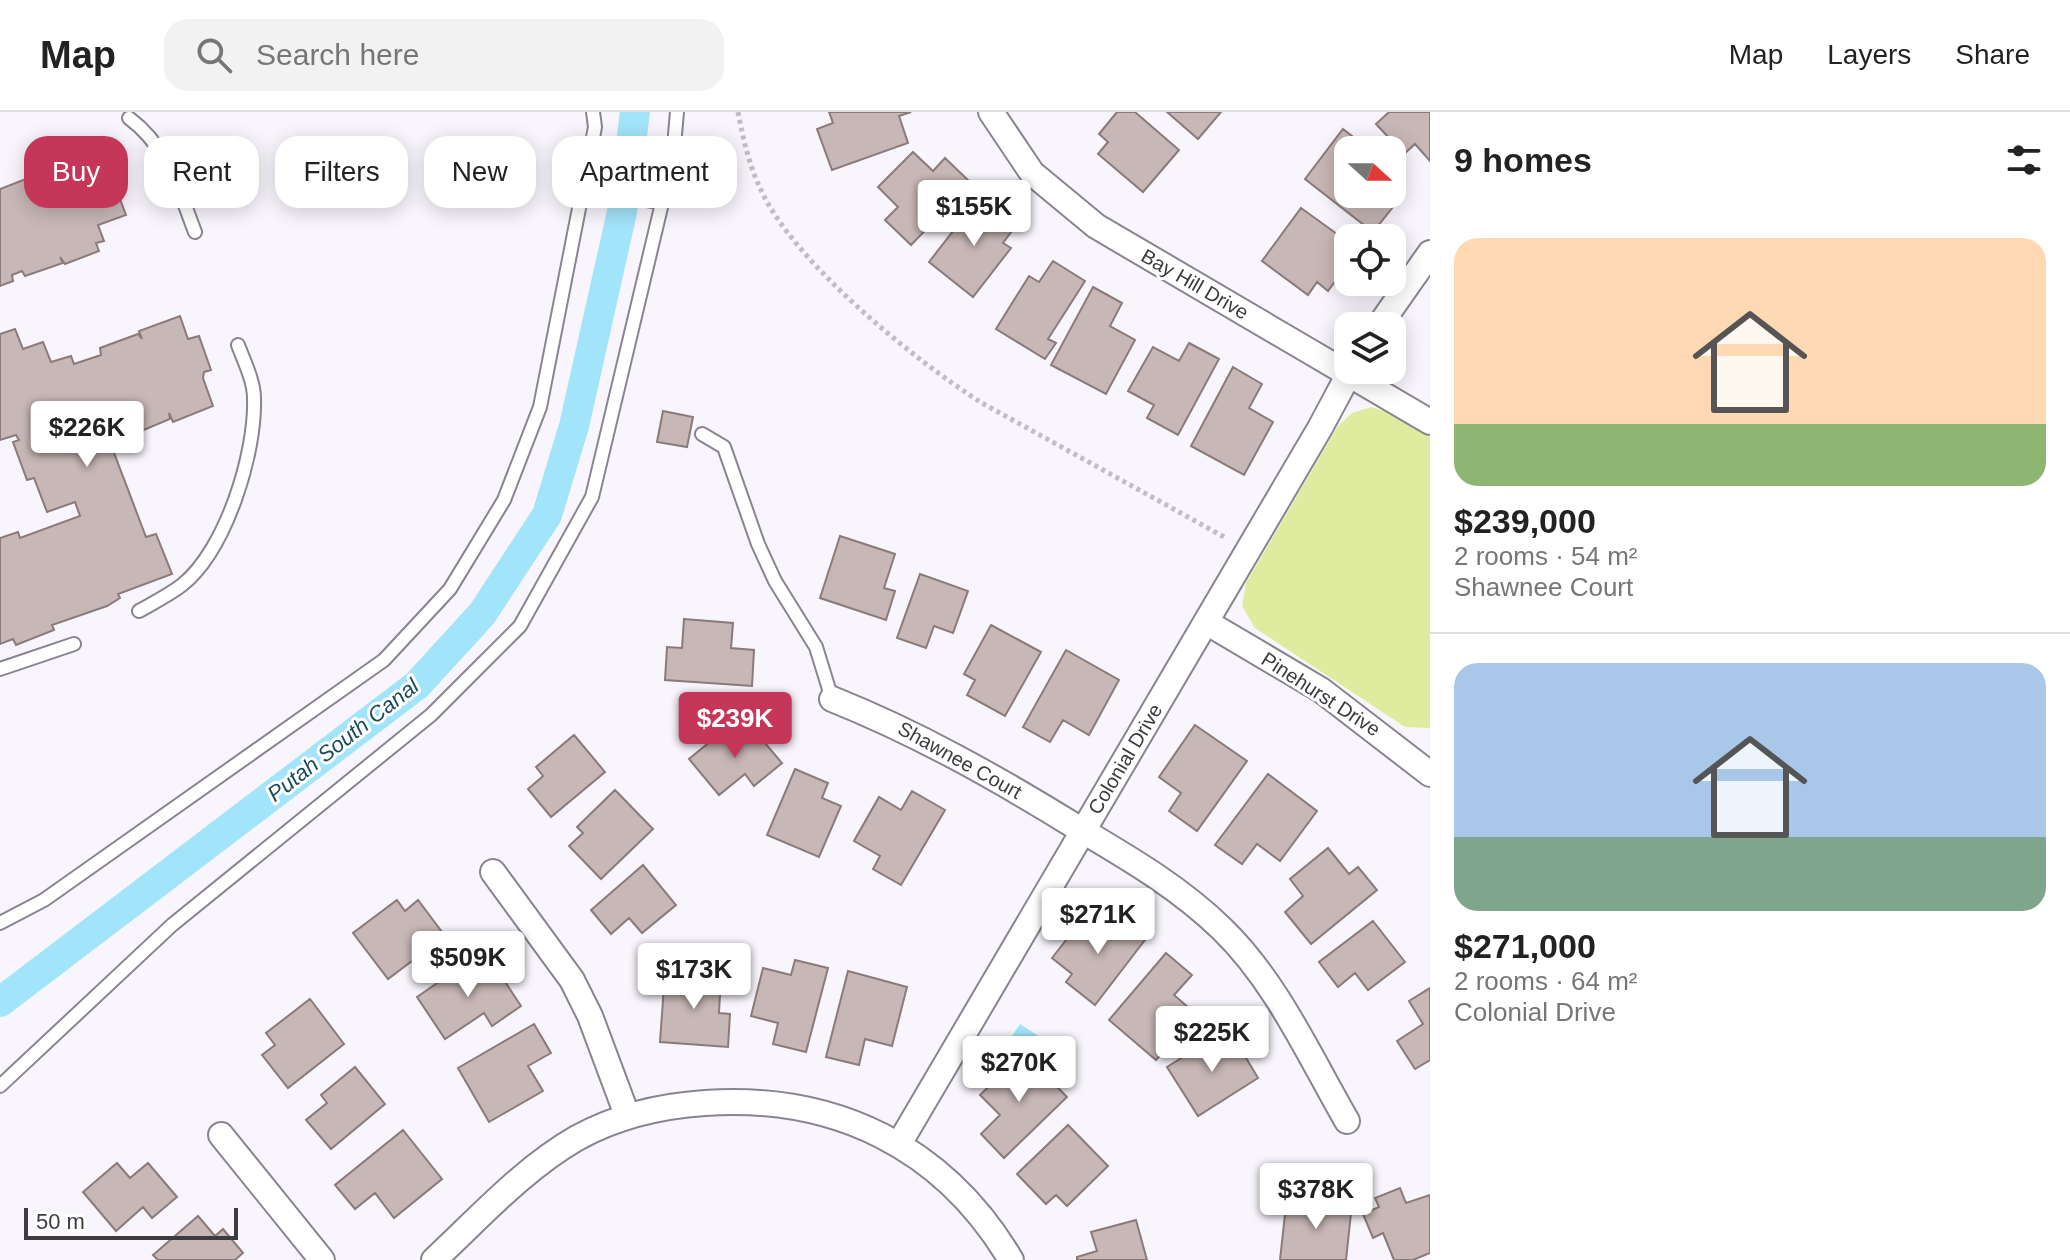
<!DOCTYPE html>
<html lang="en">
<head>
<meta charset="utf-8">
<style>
  body { margin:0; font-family:Helvetica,sans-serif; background:#f2f2f2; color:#222; height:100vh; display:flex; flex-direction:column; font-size:30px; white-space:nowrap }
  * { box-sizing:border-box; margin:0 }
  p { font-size:26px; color:#767676 }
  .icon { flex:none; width:44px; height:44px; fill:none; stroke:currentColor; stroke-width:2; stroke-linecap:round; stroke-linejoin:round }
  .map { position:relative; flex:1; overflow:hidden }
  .panel { display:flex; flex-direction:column; background:#fff; width:640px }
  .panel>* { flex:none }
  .hud { position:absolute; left:24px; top:24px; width:760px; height:72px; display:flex; gap:16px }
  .needle { width:52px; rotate:111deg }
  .controls { position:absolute; left:1334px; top:24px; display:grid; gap:16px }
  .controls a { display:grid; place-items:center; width:72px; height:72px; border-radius:16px; background:#fff; box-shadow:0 4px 20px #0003; font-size:40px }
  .scale { position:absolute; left:24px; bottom:20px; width:214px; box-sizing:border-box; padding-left:8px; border:4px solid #3d3b40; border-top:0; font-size:22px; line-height:28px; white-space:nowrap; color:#3d3b40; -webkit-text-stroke:6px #fff; paint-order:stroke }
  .price { position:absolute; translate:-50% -68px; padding:0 18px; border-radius:8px; background:#fff; color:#222; font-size:26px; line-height:52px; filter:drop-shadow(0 2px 4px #0008) }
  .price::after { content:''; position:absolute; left:50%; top:48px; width:24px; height:18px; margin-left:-12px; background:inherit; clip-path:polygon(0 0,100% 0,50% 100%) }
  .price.current { background:#c53658; color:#fff }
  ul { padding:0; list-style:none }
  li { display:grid; align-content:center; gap:16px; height:424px; padding:0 24px }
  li+li { border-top:2px solid #e0e0e0 }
  li span { display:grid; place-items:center; height:248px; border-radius:24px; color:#555 }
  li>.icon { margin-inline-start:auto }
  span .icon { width:144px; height:144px; fill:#fffc; stroke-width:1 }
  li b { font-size:34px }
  h2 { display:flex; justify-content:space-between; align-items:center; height:96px; padding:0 24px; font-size:34px }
  .pill { padding:0 28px; border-radius:24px; background:#fff; box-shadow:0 4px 20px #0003; font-size:28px; line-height:72px }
  .pill.current { background:#c53658; color:#fff }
  header { display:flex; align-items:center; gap:48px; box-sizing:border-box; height:112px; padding:0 40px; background:#fff; border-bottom:2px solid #e0e0e0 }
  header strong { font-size:38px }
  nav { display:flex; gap:44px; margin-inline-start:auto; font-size:28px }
  .search { width:560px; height:72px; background:#f2f2f2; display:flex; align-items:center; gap:20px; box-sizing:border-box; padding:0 28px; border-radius:24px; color:#767676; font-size:30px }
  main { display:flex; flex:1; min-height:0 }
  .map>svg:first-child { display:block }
  .green { fill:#dfec9f }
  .water { fill:#a2e4fa }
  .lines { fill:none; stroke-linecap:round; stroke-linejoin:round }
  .canal { stroke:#a2e4fa; stroke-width:30 }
  .building { fill:#c7b7b6; stroke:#8a7b7a; stroke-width:2 }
  .service-casing { stroke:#898490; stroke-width:16 }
  .minor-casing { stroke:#898490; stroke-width:28 }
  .path { stroke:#c1bdc4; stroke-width:5; stroke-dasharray:4 4; stroke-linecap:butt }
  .service { stroke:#fff; stroke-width:12 }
  .minor { stroke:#fff; stroke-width:24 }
  .labels { text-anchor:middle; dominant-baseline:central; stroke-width:6; stroke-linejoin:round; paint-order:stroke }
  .street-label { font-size:20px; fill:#3d3b40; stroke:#fff }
  .water-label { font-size:22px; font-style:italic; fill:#174c5b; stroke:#fff }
</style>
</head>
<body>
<header>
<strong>Map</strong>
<div class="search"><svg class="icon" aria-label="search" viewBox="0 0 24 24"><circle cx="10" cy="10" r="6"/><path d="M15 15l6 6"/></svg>Search here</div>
<nav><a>Map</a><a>Layers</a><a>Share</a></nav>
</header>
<main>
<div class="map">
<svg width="1430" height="1148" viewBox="0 0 1430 1148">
  <rect width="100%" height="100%" fill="#f9f5fd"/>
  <path class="green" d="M1371,295L1388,300L1430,325V616L1405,615L1255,516L1242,494L1246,471L1338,314L1352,301Z"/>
  <path class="water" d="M1020,912L1040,925L1015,947L1005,942L1004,936Z"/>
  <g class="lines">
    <path class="canal" d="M0,890L417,573L482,502L547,403L574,314L622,100L635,0"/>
  </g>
  <path class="building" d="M829,0H911L899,4L908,31L832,58L817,17L833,11Z
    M1117,0H1135L1179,38L1143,80L1098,42L1108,30L1099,22Z
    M1167,0H1221L1198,27Z
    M1389,0H1430V49L1415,32L1404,42L1376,12Z
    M1343,17L1370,38H1348V82H1376L1393,95L1373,120L1305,67Z
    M913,40L933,59L945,46L971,71L911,133L885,108L898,95L878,75Z
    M65,50L68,57L77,55L79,63L107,53L126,103L98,113L104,129L96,131L99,139L65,152L60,145L63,151L25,164L22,159L12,163L13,169L0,174V77L31,65L34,70L32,63Z
    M978,87L1015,115L1003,131L1011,136L973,185L929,150Z
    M1301,96L1348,130V152L1328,179L1317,170L1308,183L1262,149Z
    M1053,149L1085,169L1048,227L1056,231L1045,247L996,217L1029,164L1039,170Z
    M1093,175L1122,191L1110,214L1135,228L1106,282L1051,253Z
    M180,204L188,227L199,224L211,258L204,260L203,266L213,294L173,310L169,301L170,307L132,323L129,316L108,325L146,425L156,422L172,462L118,482L120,486L107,494L52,513L54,518L16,533L13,527L0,532V426L18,420L20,426L80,404L75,390L47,400L34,366L27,368L13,330L19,328L16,323L0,328V222L15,217L23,237L43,230L51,250L71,244L74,252L101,243L100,236L138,222L142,227L139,219Z
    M1189,231L1219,247L1178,323L1147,306L1154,293L1128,279L1153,235L1179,249Z
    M1233,255L1262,272L1249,296L1273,310L1244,363L1191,334Z
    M663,299L693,305L687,335L657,330Z
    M840,424L895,442L884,476L895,479L886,508L820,486Z
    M920,462L968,479L953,521L934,514L926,536L897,526Z
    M684,507L733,511L731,536L754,538L752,574L665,568L667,535L682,536Z
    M991,513L1041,540L1005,604L967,583L975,568L964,562Z
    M1066,538L1119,568L1089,623L1063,608L1050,630L1023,615Z
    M1195,613L1247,649L1197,719L1169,699L1181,681L1159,665Z
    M728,615L740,630L754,618L782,651L754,674L745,662L719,683L689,647Z
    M574,623L605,660L551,705L528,677L543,664L536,655Z
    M795,657L828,671L822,686L841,694L819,745L767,723Z
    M1268,662L1317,699L1280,749L1257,732L1242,752L1215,733Z
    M615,678L653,717L601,767L569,734L583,721L577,715Z
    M912,679L945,698L901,773L873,757L880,744L854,729L879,685L901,698Z
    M1328,736L1349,762L1358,755L1377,778L1311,832L1285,800L1303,784L1290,767Z
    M643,753L676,793L642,821L629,806L611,822L591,798Z
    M397,788L405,799L418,788L445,824L388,867L353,821Z
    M1085,804L1110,824L1124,805L1148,824L1095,893L1066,870L1072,862L1052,846Z
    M1373,809L1405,850L1368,878L1355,861L1338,875L1319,850Z
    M1166,841L1192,863L1174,883L1196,902L1156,948L1109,908Z
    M472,847L483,864L496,856L521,894L492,914L484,901L445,927L417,885Z
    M795,848L828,856L806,940L773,932L778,911L751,904L763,856L791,863Z
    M848,859L907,875L892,934L865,927L859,953L826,945Z
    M665,860L721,864L719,901L730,902L728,935L660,930Z
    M1430,876V948L1415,957L1397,929L1423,912L1409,889Z
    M310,887L344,932L288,976L262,943L275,933L266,921Z
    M534,912L551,941L528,954L543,979L489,1010L458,956Z
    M1215,925L1222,937L1236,929L1258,966L1198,1004L1167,955Z
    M1024,941L1067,985L1004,1046L981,1022L1000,1003L980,983Z
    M355,955L385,992L331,1037L306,1008L327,991L321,983Z
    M1068,1013L1108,1054L1067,1094L1056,1083L1046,1092L1017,1062Z
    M403,1018L442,1067L394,1106L375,1081L355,1097L335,1073Z
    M117,1051L130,1066L148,1051L177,1085L152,1106L143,1095L116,1119L83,1080Z
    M1400,1076L1406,1091L1430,1083V1141L1413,1148H1394L1383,1121L1373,1126L1363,1102L1379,1095L1375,1086Z
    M1302,1086L1352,1092L1346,1148H1280L1286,1093L1302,1095Z
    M198,1104L215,1124L223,1117L243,1141L235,1148H158L153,1143Z
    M1136,1108L1147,1148H1077V1145L1097,1139L1091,1120Z"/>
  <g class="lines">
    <g class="service-casing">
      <path id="service" d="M129,6C168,35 178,76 195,120
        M582,76L662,91
        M702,322L724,335L758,432L775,469L816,535L832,587
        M139,499C153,491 169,483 182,473C226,438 256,341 254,286C254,269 244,249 238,233
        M0,557L74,532
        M0,811L44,788L384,548L450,477L504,388L540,295L595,15L593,0
        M0,974L172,813L431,603L520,514L592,385L673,45L677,0"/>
    </g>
    <g class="minor-casing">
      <path id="minor" d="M991,0L1032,61L1096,114L1430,310
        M1379,214L1430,141
        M1206,510L1321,578L1430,662
        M832,587C917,621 995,665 1073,713C1125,744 1178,774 1222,817C1276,869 1310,945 1347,1009
        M493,760L572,868L590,904L627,1003
        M221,1023L322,1148
        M899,1032L1320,316L1351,258
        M434,1148C479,1106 523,1057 577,1026C617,1004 659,994 705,991C835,982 944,1035 1011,1148"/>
    </g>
    <path class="path" d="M738,0C743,26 749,53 760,76C793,150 914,248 982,291L1226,426"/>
    <use href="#service" class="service"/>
    <use href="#minor" class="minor"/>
  </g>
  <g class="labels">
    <g class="street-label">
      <text transform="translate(1195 172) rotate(30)">Bay Hill Drive</text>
      <text transform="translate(1321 582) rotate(33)">Pinehurst Drive</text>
      <text transform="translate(1125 647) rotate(-59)">Colonial Drive</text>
      <text transform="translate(960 648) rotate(29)">Shawnee Court</text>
    </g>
    <g class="water-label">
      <text transform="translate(343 628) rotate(-38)">Putah South Canal</text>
    </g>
  </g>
</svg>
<div class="controls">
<a><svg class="needle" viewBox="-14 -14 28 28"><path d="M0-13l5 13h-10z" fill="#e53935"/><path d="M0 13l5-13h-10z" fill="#767676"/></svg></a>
<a><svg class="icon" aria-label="locate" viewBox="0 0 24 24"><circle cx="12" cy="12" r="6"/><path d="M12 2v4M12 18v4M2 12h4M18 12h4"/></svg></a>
<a><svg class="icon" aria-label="layers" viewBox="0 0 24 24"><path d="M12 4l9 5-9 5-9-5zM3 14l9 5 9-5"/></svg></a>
</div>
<div class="scale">50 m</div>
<b class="price" style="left:974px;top:136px">$155K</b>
<b class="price" style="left:87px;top:357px">$226K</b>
<b class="price current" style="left:735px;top:648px">$239K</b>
<b class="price" style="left:1098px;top:844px">$271K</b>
<b class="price" style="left:468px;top:887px">$509K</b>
<b class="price" style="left:694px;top:899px">$173K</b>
<b class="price" style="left:1212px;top:962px">$225K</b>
<b class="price" style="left:1019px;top:992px">$270K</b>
<b class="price" style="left:1316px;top:1119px">$378K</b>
<div class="hud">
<a class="pill current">Buy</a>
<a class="pill">Rent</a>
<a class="pill">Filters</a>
<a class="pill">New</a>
<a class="pill">Apartment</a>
</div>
</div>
<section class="panel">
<h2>9 homes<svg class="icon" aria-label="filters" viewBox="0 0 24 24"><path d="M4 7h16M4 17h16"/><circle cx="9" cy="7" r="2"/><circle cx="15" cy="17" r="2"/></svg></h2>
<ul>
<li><span style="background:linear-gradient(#ffd9b3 75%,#8fb573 0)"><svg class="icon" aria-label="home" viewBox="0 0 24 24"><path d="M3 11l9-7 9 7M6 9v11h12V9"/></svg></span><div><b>$239,000</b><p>2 rooms · 54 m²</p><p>Shawnee Court</p></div></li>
<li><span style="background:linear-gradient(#a9c7e8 70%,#7fa58c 0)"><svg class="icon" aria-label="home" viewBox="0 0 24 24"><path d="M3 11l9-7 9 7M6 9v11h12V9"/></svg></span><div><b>$271,000</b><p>2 rooms · 64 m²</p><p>Colonial Drive</p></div></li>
</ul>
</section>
</main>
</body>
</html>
